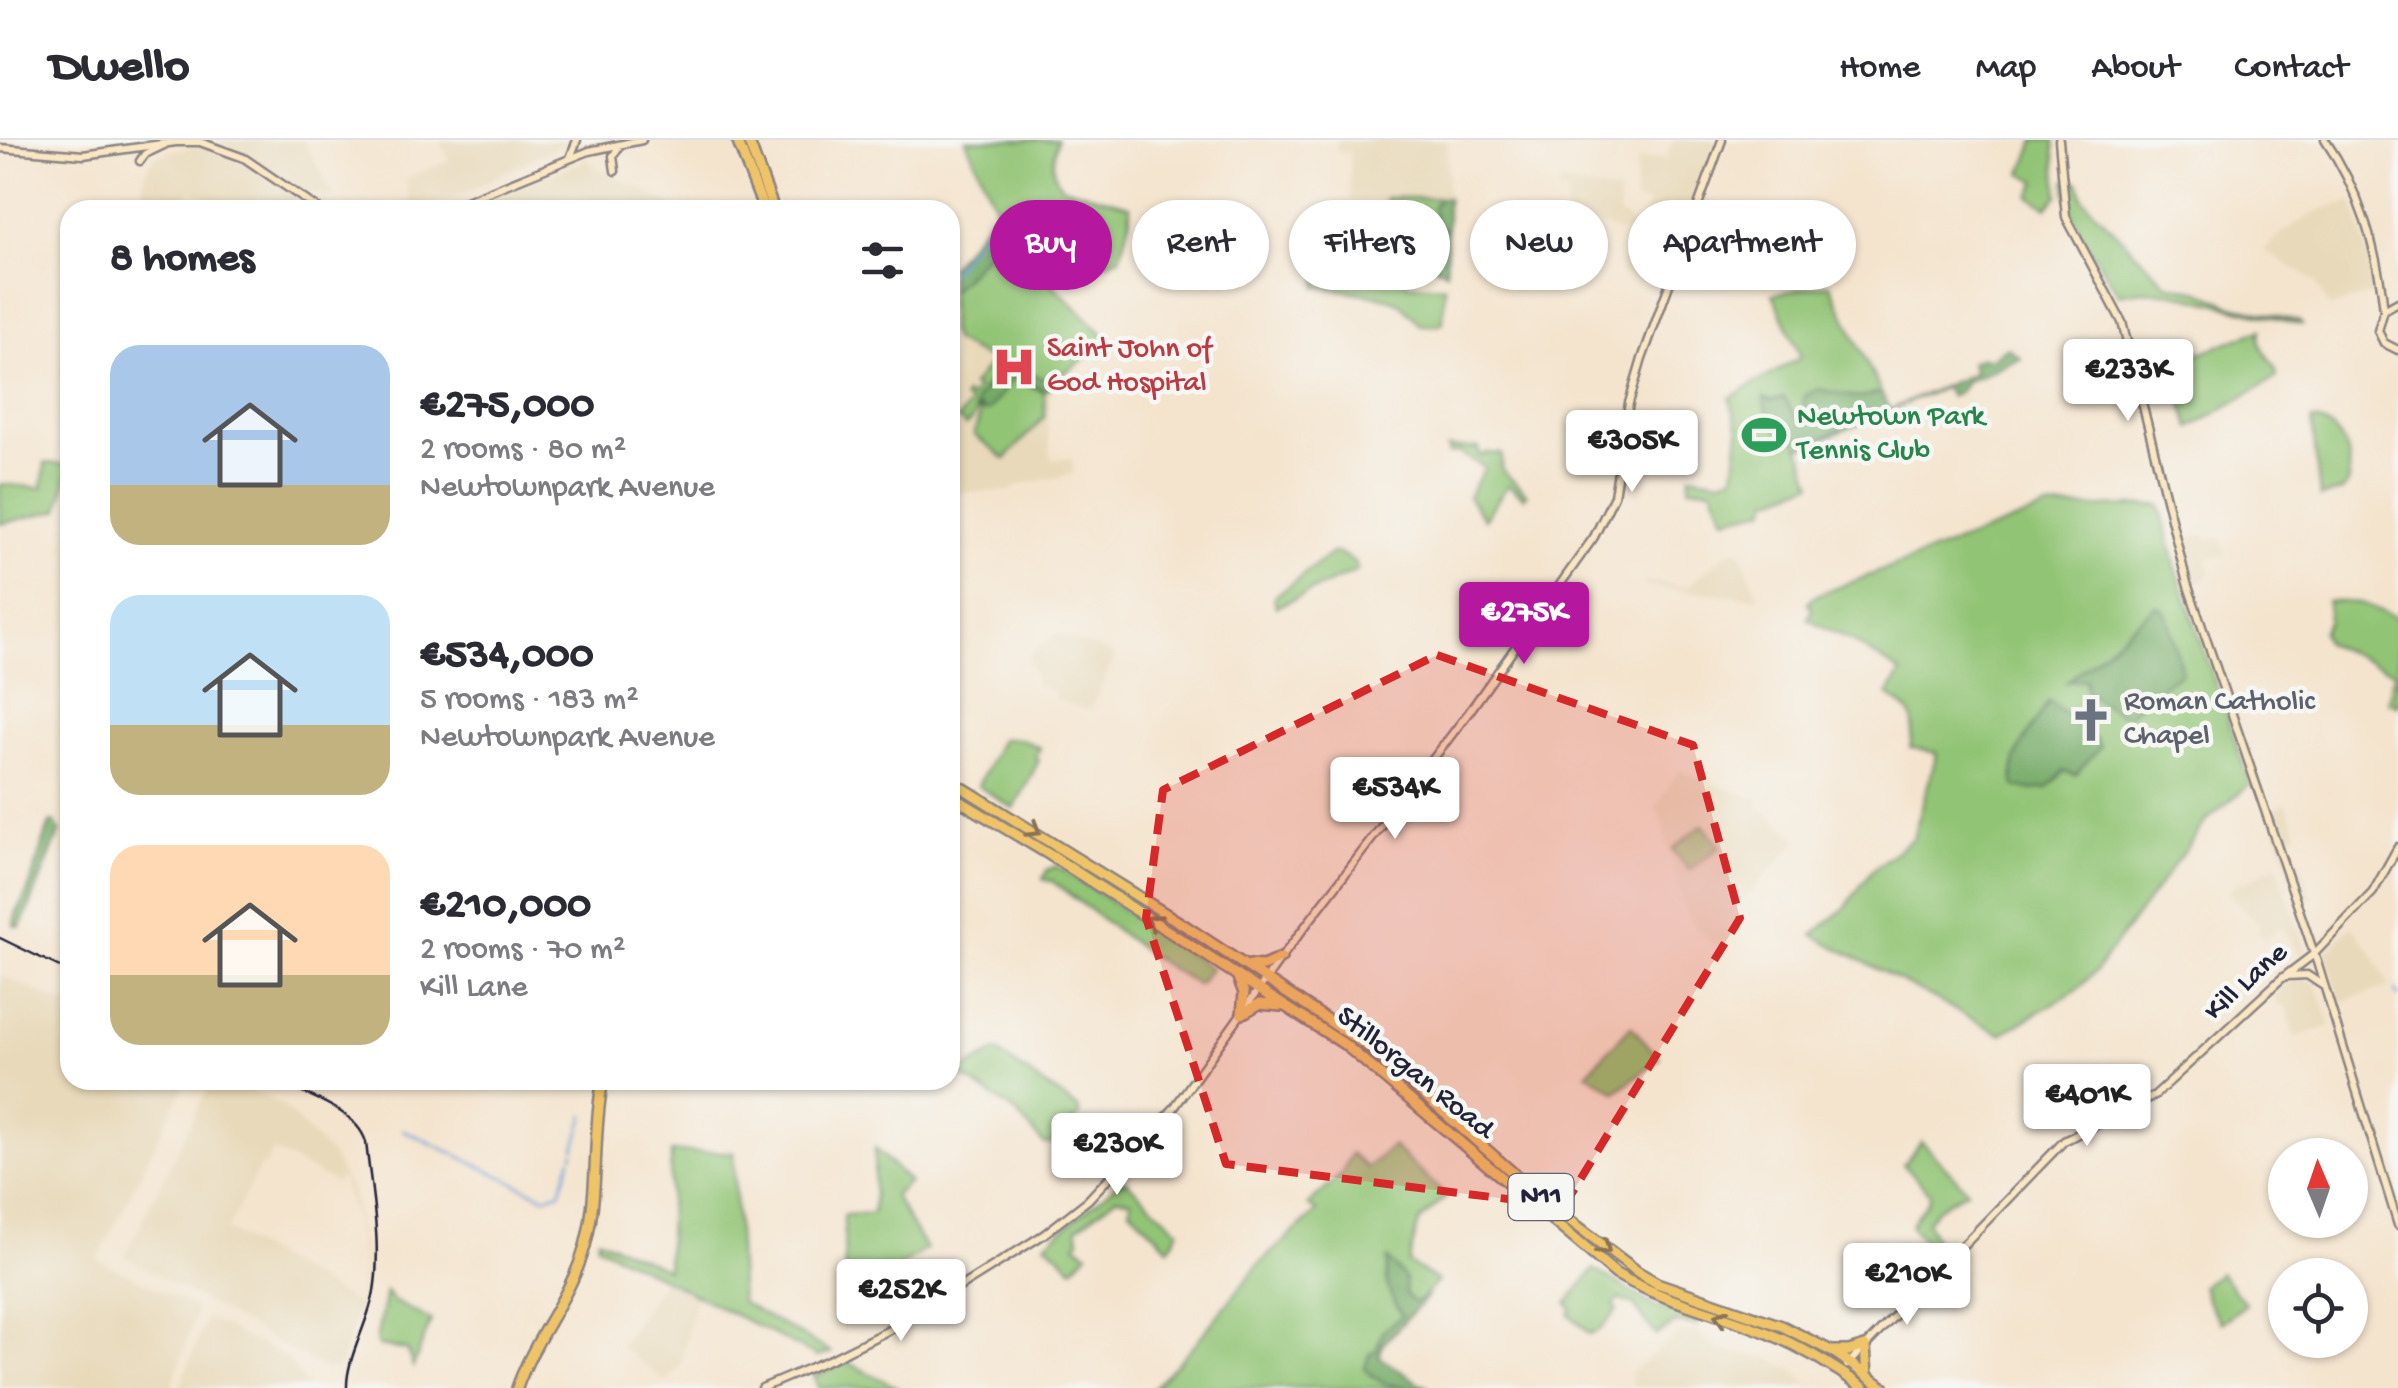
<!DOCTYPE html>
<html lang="en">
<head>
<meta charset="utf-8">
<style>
  body { margin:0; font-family:"Gochi Hand",sans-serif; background:#f7f7f7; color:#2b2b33; height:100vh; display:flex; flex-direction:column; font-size:38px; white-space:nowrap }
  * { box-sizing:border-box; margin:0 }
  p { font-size:32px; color:#7c7c81 }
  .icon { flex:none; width:55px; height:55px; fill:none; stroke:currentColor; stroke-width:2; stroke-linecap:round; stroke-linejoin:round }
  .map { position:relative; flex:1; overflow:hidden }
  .side { position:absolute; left:60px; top:60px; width:900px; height:890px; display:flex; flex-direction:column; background:#fff; border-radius:30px; box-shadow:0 2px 8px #0004 }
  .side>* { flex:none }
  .guide { position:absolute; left:990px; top:60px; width:950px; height:90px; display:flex; gap:20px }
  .needle { width:65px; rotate:358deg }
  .fabs { position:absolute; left:2268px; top:998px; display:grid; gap:20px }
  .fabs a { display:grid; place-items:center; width:100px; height:100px; border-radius:50%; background:#fff; box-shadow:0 2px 8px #0004; font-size:50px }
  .price { position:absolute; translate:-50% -85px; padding:0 22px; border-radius:10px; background:#fff; color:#222; font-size:32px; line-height:65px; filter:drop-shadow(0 2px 5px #0008) }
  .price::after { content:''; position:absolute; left:50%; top:60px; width:30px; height:22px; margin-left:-15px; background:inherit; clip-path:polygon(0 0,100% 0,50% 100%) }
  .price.on { background:#b5179e; color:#fff }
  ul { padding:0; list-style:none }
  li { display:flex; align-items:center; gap:30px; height:250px; padding:0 50px }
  li span { display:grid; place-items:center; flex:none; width:280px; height:200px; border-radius:30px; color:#555 }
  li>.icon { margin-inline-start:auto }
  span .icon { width:120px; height:120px; fill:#fffc; stroke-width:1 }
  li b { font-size:42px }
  h2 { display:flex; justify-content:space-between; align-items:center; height:120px; padding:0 50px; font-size:42px }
  .tag { padding:0 35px; border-radius:45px; background:#fff; box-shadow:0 2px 8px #0004; font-size:35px; line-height:90px }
  .tag.on { background:#b5179e; color:#fff }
  header { display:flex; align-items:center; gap:60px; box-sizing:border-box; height:140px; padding:0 50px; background:#fff; border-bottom:2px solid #e1e1e2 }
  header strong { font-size:48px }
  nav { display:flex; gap:55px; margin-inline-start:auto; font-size:35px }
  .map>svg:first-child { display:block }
  .built { fill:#e8d9ba; fill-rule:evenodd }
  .green { fill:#92c475; stroke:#5a7358; stroke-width:2.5 }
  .forest { fill:#75aa66; stroke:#4c6650; stroke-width:2.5 }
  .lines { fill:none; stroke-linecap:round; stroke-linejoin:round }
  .stream { stroke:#6a9fd6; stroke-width:2.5 }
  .secondary-casing { stroke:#8b8384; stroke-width:11 }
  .trunk-casing { stroke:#8b8384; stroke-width:14 }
  .secondary { stroke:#f9e7c3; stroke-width:6 }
  .trunk { stroke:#efc469; stroke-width:9 }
  .tram { stroke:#22223b; stroke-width:2.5 }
  .oneway { stroke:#887352 }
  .marked { fill:#d62828; fill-opacity:0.2; stroke:#d62828; stroke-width:8; stroke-dasharray:20 12; stroke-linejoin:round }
  .labels { text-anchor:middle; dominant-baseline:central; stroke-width:9; stroke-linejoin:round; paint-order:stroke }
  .shield { fill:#f6f6f2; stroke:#626272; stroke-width:2.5 }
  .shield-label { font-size:28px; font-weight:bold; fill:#22223b }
  .health-label { font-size:30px; fill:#be3a42; stroke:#f6f6f2; text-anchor:start }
  .leisure-label { font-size:30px; fill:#27864d; stroke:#f6f6f2; text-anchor:start }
  .worship-label { font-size:30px; fill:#5b616d; stroke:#f6f6f2; text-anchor:start }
  .street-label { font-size:30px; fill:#22223b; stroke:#f6f6f2 }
</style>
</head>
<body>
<header>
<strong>Dwello</strong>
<nav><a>Home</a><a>Map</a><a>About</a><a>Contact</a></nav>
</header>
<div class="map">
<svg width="2398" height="1248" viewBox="0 0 2398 1248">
  <rect width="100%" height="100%" fill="#f6f6f2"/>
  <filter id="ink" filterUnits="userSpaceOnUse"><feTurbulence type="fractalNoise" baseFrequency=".01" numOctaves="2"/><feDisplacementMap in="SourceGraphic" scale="20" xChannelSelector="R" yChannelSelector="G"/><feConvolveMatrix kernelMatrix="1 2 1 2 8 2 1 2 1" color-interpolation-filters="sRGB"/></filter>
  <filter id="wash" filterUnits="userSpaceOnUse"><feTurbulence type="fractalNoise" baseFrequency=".0048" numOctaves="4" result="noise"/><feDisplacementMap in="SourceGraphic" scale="40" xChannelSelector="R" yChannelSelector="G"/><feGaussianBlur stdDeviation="2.25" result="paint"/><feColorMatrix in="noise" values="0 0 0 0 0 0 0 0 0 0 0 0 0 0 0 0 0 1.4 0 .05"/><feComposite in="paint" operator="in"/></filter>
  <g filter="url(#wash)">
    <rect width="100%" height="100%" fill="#f4e4ce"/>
    <path class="built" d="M229,0H303L334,54L332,59L299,50L286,70H230L190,49L185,70H137L147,29L154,18L169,11L193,7L212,9L243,23L252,18L220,2Z
      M440,0H570L465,53L426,68H412L406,38L449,21Z
      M1337,0H1448L1447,58H1386V73H1381L1380,61H1350V12H1337Z
      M1673,0H1716L1676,113L1659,107L1646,140L1619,134L1627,93L1565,77L1566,53L1558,52L1559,43L1619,53V76L1627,77L1628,83L1641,86L1648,64L1635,60L1637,21L1666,18Z
      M587,19L594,26L683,70H480L483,62Z
      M2353,61L2377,153L2329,167L2315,142L2264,110L2283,92L2320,70Z
      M1004,96L1110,200L1051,250L1047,283L1051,320L1072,318L1074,334L1019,345L1010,351L950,353V152Z
      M2205,395L2207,400L2222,397L2226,415L2208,418L2211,434L2207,435L2208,439L2192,444L2180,401Z
      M1740,408L1758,458L1643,446L1644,441L1687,447L1729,411Z
      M1055,494L1116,515L1090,571L1053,559L1055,551L1037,546L1029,516Z
      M1679,630L1760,660L1758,666L1798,699L1733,772L1742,785L1719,809L1691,782L1683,768L1660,673L1655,669Z
      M2286,664L2297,692L2290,697L2314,759L2301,763L2269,672Z
      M2277,724L2305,808L2301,815L2280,786L2265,799L2257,791L2261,785L2227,753L2240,739L2243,743Z
      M2352,786L2371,811L2390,846L2341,862L2325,811Z
      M0,835L70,866V940H187L98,1119L195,1167L197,1171L171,1248H0Z
      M2301,837L2316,844L2331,886L2295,897L2286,867L2277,865L2274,855L2281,846Z
      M212,940H230L282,965L332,1016L352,1054L363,1114L362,1159L341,1223L335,1229L326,1230L124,1116ZM273,1011L336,1043L341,1036L356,1083L362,1125L359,1165L227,1090L260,1026L264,1027Z
      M663,1141L696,1157L681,1226L664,1241L620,1206Z
      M206,1177L288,1219L308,1248H180Z
      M1696,1191L1720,1210L1768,1218L1793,1229L1806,1241L1797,1248H1634L1629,1233L1678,1194Z"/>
    <path class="green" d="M966,0H1057C1053,17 1048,34 1063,47L1130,65V80L1120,118L1095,128L1086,127L1056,93L1049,99L1036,86L1042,80L1028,64L997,70Z
      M2036,0H2054L2058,56L2047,67L2030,56L2037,41L2022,33Z
      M2070,38L2078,42L2083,58L2094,71L2167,144L2200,151L2229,165L2298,181L2303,185L2173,153L2142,150L2118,154C2097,115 2066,87 2066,41Z
      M1386,58H1447L1446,131L1432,125L1431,122L1408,121L1406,144L1445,146L1443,182L1439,185H1421L1402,165L1389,158L1317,146L1322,122L1319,97L1325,90L1375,89L1376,105L1385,117L1400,119L1405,114L1410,86L1396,74L1389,79Z
      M1707,65L1761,86L1767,108L1761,122L1721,128L1693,105Z
      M1004,96L1109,200L1042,249L953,200L950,192V152Z
      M1830,144L1890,272L1800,308L1813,343L1770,359L1766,369L1725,378L1712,348L1689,347L1690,335L1720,340L1734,336L1739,290L1730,258L1801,217L1773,154Z
      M2260,190C2255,213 2276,218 2277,237L2190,288L2171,224Z
      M989,224L1044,253L1045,276L1005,319L974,295L982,268L966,286L958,279L970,264L963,258L965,255L970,258L976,249L972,246Z
      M2312,280C2342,285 2356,319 2346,347L2341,352L2320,357Z
      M1447,308H1479L1480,316L1488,313L1502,314V330L1527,354L1524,357L1508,345L1484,379L1468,357L1485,328L1458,312L1449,314Z
      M45,323L70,325L59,370L0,384V344L42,348Z
      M2160,365L2175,425L2250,644L2207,680L2098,828L2078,849L2001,894L1813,795L1845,768L1871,731L1913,698L1937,613L1910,607C1918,576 1912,573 1888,555L1901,533L1854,502L1808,479L1812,469L1808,463L1812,457L2046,369Z
      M1332,413C1341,412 1358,421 1357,431L1276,467L1274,457Z
      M2327,461L2361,463L2398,478V565L2388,562L2395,532L2326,503L2322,492L2329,480Z
      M1001,599H1021L1040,608L1035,617L1039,620L1014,669L978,646Z
      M1703,685L1720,707L1689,730L1672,709Z
      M1057,726L1211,828L1198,845L1149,815L1052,741L1043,739L1047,730Z
      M1631,886L1660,918L1616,952L1587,933Z
      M996,911L1079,969V976L1051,1004H1044L1013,970L962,936L964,930Z
      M1922,1002L1967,1050L1937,1069L1927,1081L1944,1119L1923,1139L1910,1126L1929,1106L1911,1087C1913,1072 1930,1068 1930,1053L1903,1025Z
      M1392,1006L1447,1056L1419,1082L1408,1123L1438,1141L1383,1204L1379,1217L1385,1224L1429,1248H1153L1194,1205L1259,1124L1317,1071L1308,1065L1341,1035L1351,1013L1367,1028Z
      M875,1008L909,1042L894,1056L926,1109L845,1164L844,1075L873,1073Z
      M671,1012H733L741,1162L831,1212L818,1217L597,1105L598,1098L667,1129Z
      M1121,1041H1126L1179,1090L1169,1108L1130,1069L1131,1060L1117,1057L1077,1088L1080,1100L1076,1104L1088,1113L1073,1128L1046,1103Z
      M1594,1129L1653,1165L1698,1180V1185L1676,1183L1656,1195L1634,1165L1619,1159L1614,1165L1617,1170L1600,1190L1590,1194L1569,1174L1572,1169L1567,1164Z
      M2220,1133L2246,1164L2221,1183L2208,1163L2202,1145Z
      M386,1152L393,1161L431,1180L413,1227L407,1210L378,1206L376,1200Z
      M847,1222L899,1248H818L814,1236Z"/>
    <path class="forest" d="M1440,58H1447V89L1444,90L1447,91L1446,131L1432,125L1428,111L1419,112L1417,117L1405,114L1409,100L1429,106L1433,105L1443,89L1435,82L1433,66Z
      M992,75L1002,77L1004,95L950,152V127Z
      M2007,207L2021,218C2002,223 1987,236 1968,240L1959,252L1950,257L1945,247L1799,308L1794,297L1785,299C1776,288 1765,273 1764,258L1772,261L1784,258L1797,278H1802L1805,272L1803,257L1818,249L1860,258L1881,253L1889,270L1974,233L1971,222L1982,217L1990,219Z
      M1014,224L1046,240L1055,231L1060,236L1046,251L1016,235L989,270L982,272L980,267L975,271L976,260L995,232L1009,231Z
      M2156,466L2163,469L2167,476L2182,532L2156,549L2128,575L2119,574L2086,552L2085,539L2067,542Z
      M2049,561L2096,599L2100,607L2075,635L2064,631L2048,648L2031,650L2015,646C2006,618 2035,585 2049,561Z
      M54,682L60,691L24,781L20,787L14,786C14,772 24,762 29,748C36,726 42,705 50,683Z
      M1388,1119L1405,1139V1153L1414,1163L1429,1155L1383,1204L1379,1217L1427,1248C1403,1248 1379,1248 1365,1228L1369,1215L1377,1209L1383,1190L1402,1176C1387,1151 1385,1149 1388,1119Z"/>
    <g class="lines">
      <path class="stream" d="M950,133L991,82
        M2395,850L2398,856
        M403,990L545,1057L560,1052L571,1019
        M575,1008L585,975
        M573,1015L574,1012"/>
    </g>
  </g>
  <g filter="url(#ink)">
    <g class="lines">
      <g class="secondary-casing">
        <path id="secondary" d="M2059,0L2066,77L2122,182L2187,443L2317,822L2398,1085
          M2325,0C2359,49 2378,111 2384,170
          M0,8L83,15L176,2H200L244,18L320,70
          M570,18L577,0
          M140,21L145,14L166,4
          M615,31L613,16L620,5
          M444,70L589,11L642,0
          M2398,162L2384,170L2378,191L2384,203L2398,210
          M2287,836L2307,835L2322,845
          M1847,1225L2064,1001L2155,955L2281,839L2314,814L2373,752L2398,707
          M762,1248L833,1218L897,1186L1043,1095L1088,1060L1174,968L1281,818L1469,572L1594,397L1614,356L1629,263L1642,219L1722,0"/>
      </g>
      <g class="trunk-casing">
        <path id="trunk" d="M737,0L764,70
          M748,0L774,70
          M950,640L1187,787L1370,908L1551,1066L1638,1132L1657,1143L1782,1186L1837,1214L1884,1248
          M950,655L1050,715L1344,904L1616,1134C1658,1158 1702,1169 1747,1185C1790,1200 1828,1222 1864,1248
          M1250,825L1263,826L1281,818
          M1237,835L1244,853L1242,874
          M1242,874L1259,864L1281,866
          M1833,1211H1849L1865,1206L1867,1236
          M517,1248C533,1201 566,1163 582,1116C601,1059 591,998 603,940"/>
      </g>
      <use href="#secondary" class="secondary"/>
      <use href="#trunk" class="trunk"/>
      <path class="tram" d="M0,798L70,832
        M276,940C305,955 356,969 366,1002C371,1050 382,1103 374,1151C369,1182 346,1218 347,1248"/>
    </g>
    <defs><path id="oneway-chevron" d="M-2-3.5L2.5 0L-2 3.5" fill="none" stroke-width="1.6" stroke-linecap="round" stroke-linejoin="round" transform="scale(2.5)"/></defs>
    <g class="oneway">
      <use href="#oneway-chevron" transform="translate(1034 690) rotate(32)"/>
      <use href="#oneway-chevron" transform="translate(1153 781) rotate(-148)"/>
      <use href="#oneway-chevron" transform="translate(1604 1108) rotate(37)"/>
      <use href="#oneway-chevron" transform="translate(1721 1177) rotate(-163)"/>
    </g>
  </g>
  <path class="marked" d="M1437,515L1693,605L1740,778L1564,1066L1226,1024L1146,778L1163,650Z"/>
  <defs>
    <g id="hospital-bare" transform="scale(3.45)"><path d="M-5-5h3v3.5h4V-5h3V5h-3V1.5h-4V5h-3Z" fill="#e0444e" stroke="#f6f6f2" stroke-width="2.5" paint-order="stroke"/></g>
    <g id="stadium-bare" transform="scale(3.45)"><path d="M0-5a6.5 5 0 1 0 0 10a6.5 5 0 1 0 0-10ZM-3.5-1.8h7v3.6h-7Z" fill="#2e9e5b" stroke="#f6f6f2" stroke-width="2.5" paint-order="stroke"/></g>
    <g id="church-bare" transform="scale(3.45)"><path d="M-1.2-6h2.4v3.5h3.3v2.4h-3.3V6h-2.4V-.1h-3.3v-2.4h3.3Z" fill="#6b7280" stroke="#f6f6f2" stroke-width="2.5" paint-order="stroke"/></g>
  </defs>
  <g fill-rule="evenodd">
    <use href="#hospital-bare" x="1014" y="227"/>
    <use href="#stadium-bare" x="1764" y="295"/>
    <use href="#church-bare" x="2091" y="580"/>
  </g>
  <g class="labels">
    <rect class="shield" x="1508.5" y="1034" width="65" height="46" rx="8"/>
    <g class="shield-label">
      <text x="1541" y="1057">N11</text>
    </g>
    <g class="health-label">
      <text x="1047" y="210">Saint John of<tspan x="1047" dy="34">God Hospital</tspan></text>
    </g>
    <g class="leisure-label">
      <text x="1797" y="278">Newtown Park<tspan x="1797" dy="34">Tennis Club</tspan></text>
    </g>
    <g class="worship-label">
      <text x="2124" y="563">Roman Catholic<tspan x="2124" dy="34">Chapel</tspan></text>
    </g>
    <g class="street-label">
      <text transform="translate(2247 843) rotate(-42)">Kill Lane</text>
      <text transform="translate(1414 934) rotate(39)">Stillorgan Road</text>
    </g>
  </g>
</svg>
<div class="fabs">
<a><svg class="needle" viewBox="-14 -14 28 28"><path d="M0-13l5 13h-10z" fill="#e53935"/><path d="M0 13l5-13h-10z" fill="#7c7c81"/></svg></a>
<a><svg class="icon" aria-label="locate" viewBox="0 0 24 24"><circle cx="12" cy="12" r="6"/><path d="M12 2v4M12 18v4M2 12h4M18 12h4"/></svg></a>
</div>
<b class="price" style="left:2128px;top:284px">€233K</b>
<b class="price" style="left:1632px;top:355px">€305K</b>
<b class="price on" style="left:1524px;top:527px">€275K</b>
<b class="price" style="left:1395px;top:702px">€534K</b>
<b class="price" style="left:2087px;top:1009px">€401K</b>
<b class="price" style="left:1117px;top:1058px">€230K</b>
<b class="price" style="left:1907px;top:1188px">€210K</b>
<b class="price" style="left:901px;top:1204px">€252K</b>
<div class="guide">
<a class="tag on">Buy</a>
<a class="tag">Rent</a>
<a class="tag">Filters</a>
<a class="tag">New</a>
<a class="tag">Apartment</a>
</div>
<section class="side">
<h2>8 homes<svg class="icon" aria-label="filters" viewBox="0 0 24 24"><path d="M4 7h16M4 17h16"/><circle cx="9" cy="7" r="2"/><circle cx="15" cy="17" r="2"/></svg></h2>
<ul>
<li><span style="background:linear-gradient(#a9c7e8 70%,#c2b280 0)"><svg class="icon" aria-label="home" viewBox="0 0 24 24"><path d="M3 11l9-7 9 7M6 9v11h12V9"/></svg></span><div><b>€275,000</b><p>2 rooms · 80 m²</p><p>Newtownpark Avenue</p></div></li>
<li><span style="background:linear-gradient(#bfe0f5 65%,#c2b280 0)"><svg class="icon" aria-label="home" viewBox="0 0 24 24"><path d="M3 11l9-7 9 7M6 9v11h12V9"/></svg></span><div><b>€534,000</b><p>5 rooms · 183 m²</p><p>Newtownpark Avenue</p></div></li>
<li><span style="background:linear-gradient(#ffd9b3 65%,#c2b280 0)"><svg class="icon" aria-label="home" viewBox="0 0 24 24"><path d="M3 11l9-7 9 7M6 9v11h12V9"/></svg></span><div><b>€210,000</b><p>2 rooms · 70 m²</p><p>Kill Lane</p></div></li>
</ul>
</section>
</div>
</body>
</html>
